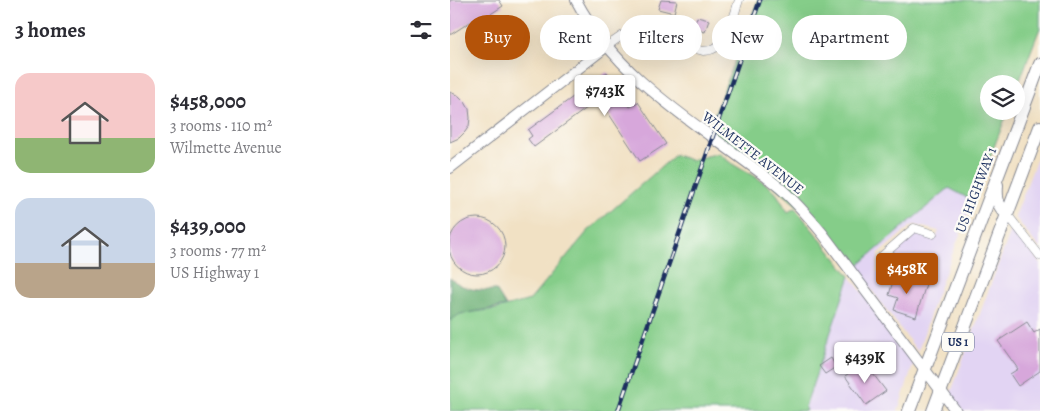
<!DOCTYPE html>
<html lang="en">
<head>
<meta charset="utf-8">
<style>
  body { margin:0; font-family:Alegreya,serif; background:#f7f7f7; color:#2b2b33; height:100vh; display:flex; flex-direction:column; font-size:19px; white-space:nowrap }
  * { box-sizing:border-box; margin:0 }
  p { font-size:16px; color:#7c7c81 }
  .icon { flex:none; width:28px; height:28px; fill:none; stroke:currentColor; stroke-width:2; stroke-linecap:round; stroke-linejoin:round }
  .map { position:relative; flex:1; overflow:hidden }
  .drawer { display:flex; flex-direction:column; background:#fff; width:450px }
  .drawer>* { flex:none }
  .hud { position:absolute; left:15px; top:15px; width:475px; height:45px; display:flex; gap:10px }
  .buttons { position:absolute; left:530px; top:75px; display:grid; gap:10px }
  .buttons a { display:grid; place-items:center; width:45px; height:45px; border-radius:50%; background:#fff; box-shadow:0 5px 20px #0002; font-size:25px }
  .price { position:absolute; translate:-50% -42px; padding:0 11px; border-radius:5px; background:#fff; color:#222; font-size:16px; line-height:32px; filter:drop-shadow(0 1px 2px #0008) }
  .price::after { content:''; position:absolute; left:50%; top:30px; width:15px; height:11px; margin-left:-8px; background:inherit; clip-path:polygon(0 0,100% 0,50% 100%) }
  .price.on { background:#b45309; color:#fff }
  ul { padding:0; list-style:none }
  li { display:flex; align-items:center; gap:15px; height:125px; padding:0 15px }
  li span { display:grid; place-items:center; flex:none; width:140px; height:100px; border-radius:15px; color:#555 }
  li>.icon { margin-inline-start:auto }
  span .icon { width:60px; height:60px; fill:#fffc; stroke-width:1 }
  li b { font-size:21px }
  h2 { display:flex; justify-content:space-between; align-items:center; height:60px; padding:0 15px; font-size:21px }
  .pill { padding:0 18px; border-radius:22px; background:#fff; box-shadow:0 5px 20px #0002; font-size:18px; line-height:45px }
  .pill.on { background:#b45309; color:#fff }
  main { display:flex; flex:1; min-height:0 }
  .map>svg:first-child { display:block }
  .built { fill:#e2d4f3; fill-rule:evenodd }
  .green { fill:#85cd89; stroke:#507e74 }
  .forest { fill:#6cb075; stroke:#44706a }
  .building { fill:#d7a7db }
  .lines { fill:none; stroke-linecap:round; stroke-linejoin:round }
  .minor-casing { stroke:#868891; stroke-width:9 }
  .tertiary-casing { stroke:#868891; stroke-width:12 }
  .primary-casing { stroke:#868891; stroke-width:14 }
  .minor { stroke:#fff; stroke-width:8 }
  .tertiary { stroke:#fff; stroke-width:10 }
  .primary { stroke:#fff; stroke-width:12 }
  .rail-casing { stroke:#1b2f5e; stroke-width:4.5 }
  .rail { stroke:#fdfcf7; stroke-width:2.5; stroke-dasharray:8; stroke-linecap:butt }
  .labels { text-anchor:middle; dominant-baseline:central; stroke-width:4.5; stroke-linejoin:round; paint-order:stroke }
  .shield { fill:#fdfcf7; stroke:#5f6c8c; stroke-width:1 }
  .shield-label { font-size:12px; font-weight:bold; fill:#1b2f5e }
  .street-label { font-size:14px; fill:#1b2f5e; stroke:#fdfcf7 }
</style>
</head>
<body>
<main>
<section class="drawer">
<h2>3 homes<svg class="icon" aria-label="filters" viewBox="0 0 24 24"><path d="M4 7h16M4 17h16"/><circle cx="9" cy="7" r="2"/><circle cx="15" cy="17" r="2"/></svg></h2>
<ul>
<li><span style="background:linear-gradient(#f6c9c9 65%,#8fb573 0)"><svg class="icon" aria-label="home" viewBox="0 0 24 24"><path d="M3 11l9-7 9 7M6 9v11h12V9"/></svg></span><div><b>$458,000</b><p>3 rooms · 110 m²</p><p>Wilmette Avenue</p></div></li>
<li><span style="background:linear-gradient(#c9d6e8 65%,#b9a48a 0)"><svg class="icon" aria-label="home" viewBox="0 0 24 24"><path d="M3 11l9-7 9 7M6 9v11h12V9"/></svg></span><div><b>$439,000</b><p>3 rooms · 77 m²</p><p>US Highway 1</p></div></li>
</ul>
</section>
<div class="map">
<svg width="590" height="411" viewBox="0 0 590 411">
  <rect width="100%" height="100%" fill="#fdfcf7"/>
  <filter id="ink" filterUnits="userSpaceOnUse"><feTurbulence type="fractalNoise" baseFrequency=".02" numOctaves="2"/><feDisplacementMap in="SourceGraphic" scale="10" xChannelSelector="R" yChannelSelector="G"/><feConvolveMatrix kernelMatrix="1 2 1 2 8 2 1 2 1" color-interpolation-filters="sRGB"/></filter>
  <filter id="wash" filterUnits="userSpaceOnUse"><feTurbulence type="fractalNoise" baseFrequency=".0096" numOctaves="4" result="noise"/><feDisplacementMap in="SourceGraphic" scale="20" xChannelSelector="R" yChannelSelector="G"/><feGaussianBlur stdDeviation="1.12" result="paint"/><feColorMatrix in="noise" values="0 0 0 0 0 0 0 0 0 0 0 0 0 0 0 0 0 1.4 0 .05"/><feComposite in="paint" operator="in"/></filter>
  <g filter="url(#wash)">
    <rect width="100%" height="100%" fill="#f1e1c4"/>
    <path class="built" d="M590,150V249L565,217Z
      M499,188L523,201L485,299L468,352L405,268ZM465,225L489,231L486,238L465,233L437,258L434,272H426L429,253L461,226Z
      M562,227L590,263V411H512L500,395Z
      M400,276L464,362L448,411H356L355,408Z"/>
    <path class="green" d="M308,0H590V28L566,90V84H539V111H558L523,201L499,188L405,268L377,231L256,128L261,123Z
      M269,153C284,169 306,174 322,189C329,195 333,205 338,212L345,208L400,276L355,407L356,411H0V321L9,314L47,309L80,300L138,231L225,155L241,160Z"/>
    <path class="forest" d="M0,278C14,290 28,291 46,290L56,306L10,314L0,321Z"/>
    <g id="blocks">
      <path class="building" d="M0,0H49L53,6L33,19L31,15L0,35Z
        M211,0L227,1L224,13L208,9Z
        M247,17L259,20L255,32L243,29Z
        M157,72L180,107L188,102L216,144L190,161L149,99L84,147L78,139L82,136L78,130Z
        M0,92L9,96L15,102L19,109L20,118L19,126L15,132L9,138L0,142Z
        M-1 246a28 28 0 1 1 56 0a28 28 0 1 1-56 0Z
        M445,274L476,284L466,317L444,310L448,298L439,295Z
        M577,322L584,333L590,329V371L568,386L560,374L568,369L548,341Z
        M381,358L386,367L375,374L369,366Z
        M414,362L436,391L416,405L395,376Z"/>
    </g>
  </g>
  <g filter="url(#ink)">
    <use href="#blocks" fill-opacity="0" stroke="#868891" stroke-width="1"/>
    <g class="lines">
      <g class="minor-casing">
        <path id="minor" d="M157,46L176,33L185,32L253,51C278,51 282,20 289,0
          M557,214L590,256
          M431,268L432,256L464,228L483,234"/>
      </g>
      <g class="tertiary-casing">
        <path id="tertiary" d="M126,0C171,85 257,129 329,187C345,201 359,217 373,234L506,411
          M0,168L157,46"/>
      </g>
      <g class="primary-casing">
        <path id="primary" d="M547,185C546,199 547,205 557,214
          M459,411L590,64
          M483,411L590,127"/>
      </g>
      <use href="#minor" class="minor"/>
      <use href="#tertiary" class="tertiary"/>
      <use href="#primary" class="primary"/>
      <g class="rail-casing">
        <path id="rail" d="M168,411L310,0"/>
      </g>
      <use href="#rail" class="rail"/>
    </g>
  </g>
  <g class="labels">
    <rect class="shield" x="492" y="332.5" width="32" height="19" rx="4"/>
    <g class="shield-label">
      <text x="508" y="342">US 1</text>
    </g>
    <g class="street-label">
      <text transform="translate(303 153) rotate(38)">WILMETTE AVENUE</text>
      <text transform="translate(526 190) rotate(-69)">US HIGHWAY 1</text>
    </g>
  </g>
</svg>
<div class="buttons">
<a><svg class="icon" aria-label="layers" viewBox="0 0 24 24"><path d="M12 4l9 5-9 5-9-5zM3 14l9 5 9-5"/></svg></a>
</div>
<b class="price" style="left:155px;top:117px">$743K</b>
<b class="price on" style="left:457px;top:295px">$458K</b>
<b class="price" style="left:415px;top:384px">$439K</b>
<div class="hud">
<a class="pill on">Buy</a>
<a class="pill">Rent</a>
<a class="pill">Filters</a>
<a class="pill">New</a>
<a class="pill">Apartment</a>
</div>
</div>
</main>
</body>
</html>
